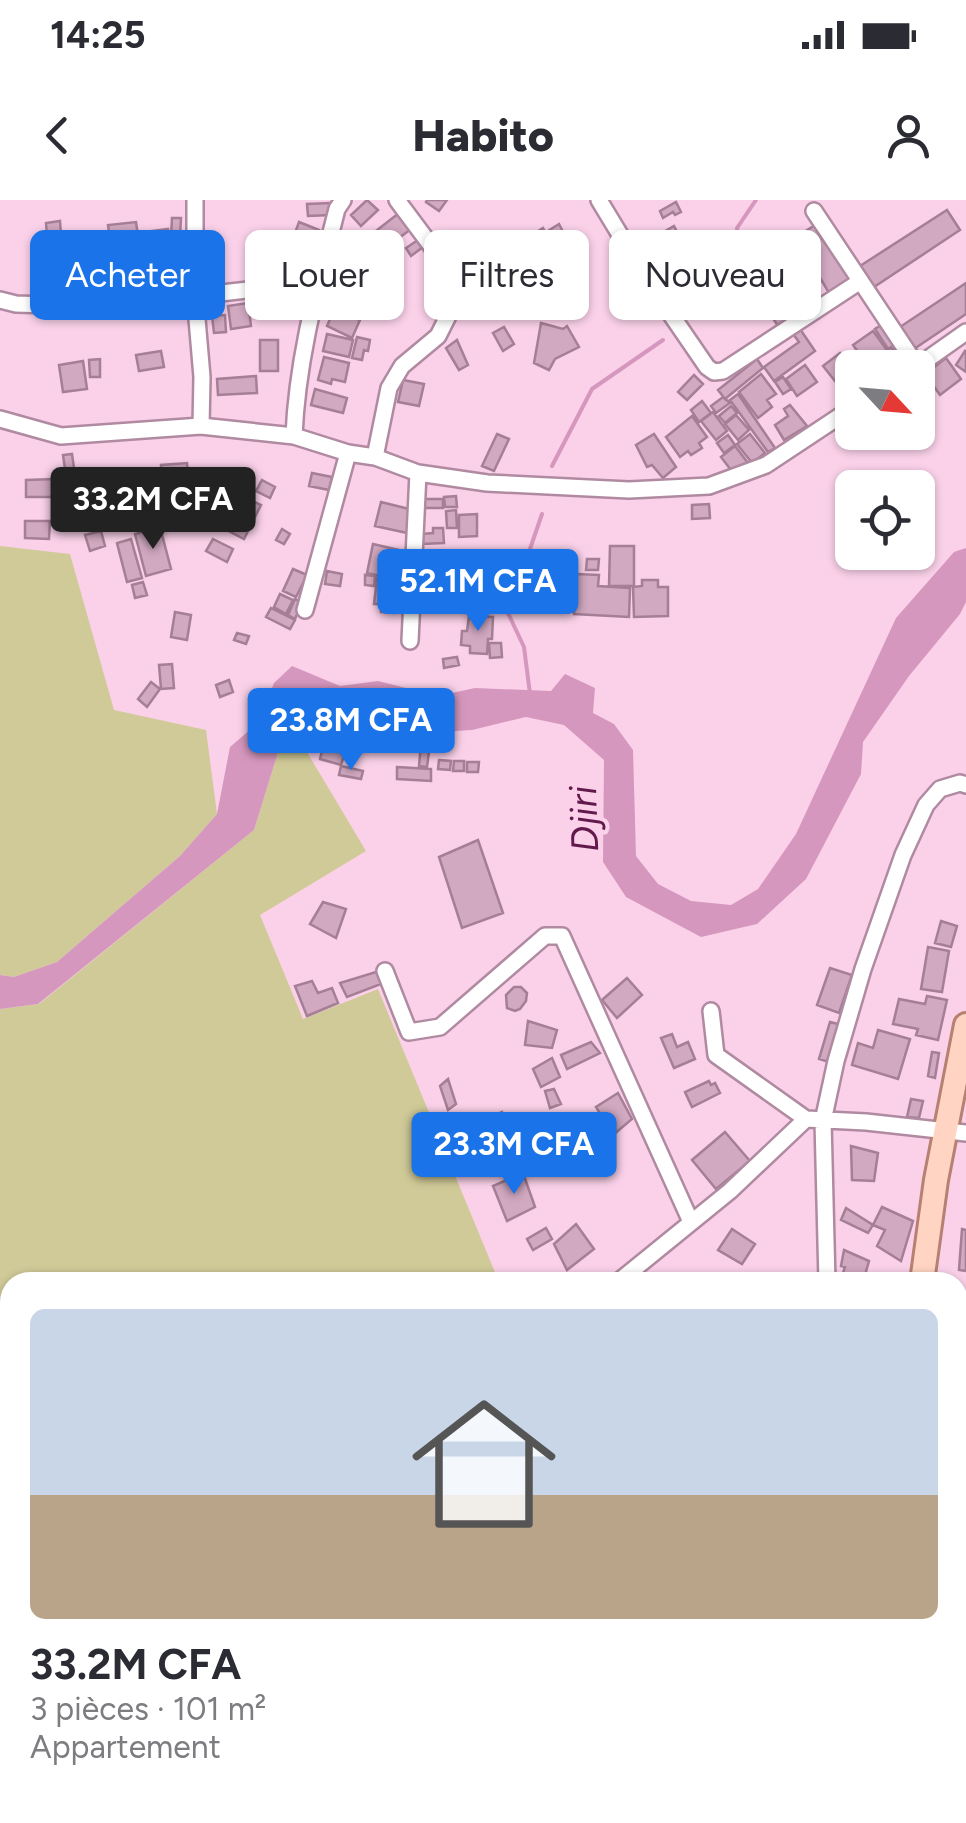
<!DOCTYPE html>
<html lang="fr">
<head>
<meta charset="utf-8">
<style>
  body { margin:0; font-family:Figtree,sans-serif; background:#f7f7f7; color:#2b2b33; height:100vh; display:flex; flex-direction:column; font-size:38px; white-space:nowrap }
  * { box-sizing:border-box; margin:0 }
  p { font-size:32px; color:#7c7c81 }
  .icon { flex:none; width:55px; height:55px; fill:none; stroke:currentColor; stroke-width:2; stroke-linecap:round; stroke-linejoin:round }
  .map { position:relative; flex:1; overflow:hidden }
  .sheet { position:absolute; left:0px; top:1072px; width:968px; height:552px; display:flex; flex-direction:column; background:#fff; border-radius:30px 30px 0 0; box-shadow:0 2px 8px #0004 }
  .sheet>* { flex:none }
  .top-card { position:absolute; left:30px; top:30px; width:908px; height:90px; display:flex; gap:20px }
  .needle { width:65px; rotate:116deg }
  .controls { position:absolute; left:835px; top:150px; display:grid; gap:20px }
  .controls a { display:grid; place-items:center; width:100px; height:100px; border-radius:15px; background:#fff; box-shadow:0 2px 8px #0004; font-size:50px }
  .price { position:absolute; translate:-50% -85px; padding:0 22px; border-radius:10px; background:#1a73e8; color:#fff; font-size:32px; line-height:65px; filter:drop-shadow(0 2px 5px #0008) }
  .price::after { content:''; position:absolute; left:50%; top:60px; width:30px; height:22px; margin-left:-15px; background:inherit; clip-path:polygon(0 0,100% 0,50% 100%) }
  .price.current { background:#222; color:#fff }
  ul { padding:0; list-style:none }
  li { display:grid; align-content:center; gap:20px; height:530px; padding:0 30px }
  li+li { border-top:2px solid #e1e1e2 }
  li span { display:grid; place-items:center; height:310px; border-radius:15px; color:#555 }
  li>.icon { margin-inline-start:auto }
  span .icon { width:180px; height:180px; fill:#fffc; stroke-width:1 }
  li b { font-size:42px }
  .pill { padding:0 35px; border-radius:15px; background:#fff; box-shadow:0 2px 8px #0004; font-size:35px; line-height:90px }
  .pill.current { background:#1a73e8; color:#fff }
  .status { display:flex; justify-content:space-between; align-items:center; height:70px; padding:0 50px; background:#fff; direction:ltr }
  .status svg { height:28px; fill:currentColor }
  header { display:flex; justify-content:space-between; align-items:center; height:130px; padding:0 30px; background:#fff; font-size:45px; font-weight:800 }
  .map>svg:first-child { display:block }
  .green { fill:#d0ca98 }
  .water { fill:#d697be }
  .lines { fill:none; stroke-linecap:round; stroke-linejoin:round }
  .stream { stroke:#d697be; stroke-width:4 }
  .building { fill:#d1a9c1; stroke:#a57f96; stroke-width:2.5 }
  .street-casing { stroke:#b08aa1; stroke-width:20 }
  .primary-casing { stroke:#b68172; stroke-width:28 }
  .street { stroke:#fff; stroke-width:15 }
  .primary { stroke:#ffd4c3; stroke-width:22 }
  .labels { text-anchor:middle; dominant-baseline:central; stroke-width:8; stroke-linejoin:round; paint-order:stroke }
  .water-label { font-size:38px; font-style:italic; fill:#62194c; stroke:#fad1e9 }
</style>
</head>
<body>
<div class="status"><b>14:25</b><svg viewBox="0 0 49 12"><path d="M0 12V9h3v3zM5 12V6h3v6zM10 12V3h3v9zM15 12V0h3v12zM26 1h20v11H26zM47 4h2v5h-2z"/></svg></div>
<header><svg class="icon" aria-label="back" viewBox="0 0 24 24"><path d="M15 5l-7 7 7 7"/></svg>Habito<svg class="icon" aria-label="person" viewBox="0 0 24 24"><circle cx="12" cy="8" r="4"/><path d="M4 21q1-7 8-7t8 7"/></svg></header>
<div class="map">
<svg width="966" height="1623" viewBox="0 0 966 1623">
  <rect width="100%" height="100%" fill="#fad1e9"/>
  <path class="green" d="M0,346L70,354L114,510L206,530L217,614L180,656L57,762L14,777L0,775Z
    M295,532L366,651L260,715L303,819L378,789L499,1082H10V1197L0,1198V809L39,804L254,630L279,549Z"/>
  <path class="water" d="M966,348V402L960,414L909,476L863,542L861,574L806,679L757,724L701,737L626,697L603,662L604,560L564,525L526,517L472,530L421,533L371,523L347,509L301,499L293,504L295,532L279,549L254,630L38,804L0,809V775L14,777L57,762L180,656L217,614L230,547L258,523L274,483L292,466L340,486L378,481L438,496L475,488L551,491L565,474L595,488L593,513L614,524L633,550L636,656L658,684L691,701L731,705L758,689L796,634L896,418L954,352Z"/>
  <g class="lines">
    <path class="stream" d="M692,113L741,65L737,28L756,0
      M552,266L592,189L663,140
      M530,494L524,447L508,413L542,314"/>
  </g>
  <path class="building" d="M367,0L378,10L361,26L351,15Z
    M427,0H447L439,11L426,2Z
    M676,2L681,12L675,15L673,12L663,18L660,11Z
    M330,3L331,15L308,16L307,4Z
    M947,10L960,30L874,87L860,66Z
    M399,13L411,29L383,50L372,34Z
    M172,18H181L180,37H171Z
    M60,21L61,35L47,36L46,23Z
    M136,22L139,42L145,41L144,32L168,29L171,63L146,66L145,58L113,62L108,25Z
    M299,22L319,30L314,41L295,33Z
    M559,24L570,45L560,52L548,31Z
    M817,24L850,80L829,93L796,37Z
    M674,26L684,45L665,56L655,37Z
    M543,28L557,54L539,64L525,39Z
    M366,39L379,50L371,59L359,48Z
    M418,40L423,47L411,56L406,48Z
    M297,46L304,49L296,66L289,62Z
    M804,72L819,95L806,104L790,81Z
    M781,79L786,86L775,94L770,87Z
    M644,82L657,102L639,114L626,95Z
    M966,83V114L911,151L897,129Z
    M790,87L806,111L793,119L777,96Z
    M336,92L351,96L348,113L334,107Z
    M248,103L251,126L231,129L228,106Z
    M334,110L360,120L352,138L327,126Z
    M780,111L788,123L780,129L772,117Z
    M225,115L226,132L214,133L212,116Z
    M541,123L563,129L567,126L579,147L555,159L549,170L534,163Z
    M883,124L896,144L888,149L875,129Z
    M504,127L514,144L503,151L493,133Z
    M800,129L815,151L774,181L764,167L799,142L793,134Z
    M873,131L889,153L869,167L853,145Z
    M327,134L353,140L349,157L323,151Z
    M357,137L370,140L368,151L364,150L362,160L352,158Z
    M260,140H278V171H260Z
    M457,140L468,165L459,170L446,148Z
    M898,146L908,163L901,168H875L893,156L890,151Z
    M161,151L164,167L139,171L136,155Z
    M965,151L966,152V172L956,165Z
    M840,153L851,169L835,181L823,166Z
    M324,157L349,163L345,182L332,179L331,184L318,180Z
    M946,158L961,179L940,195L925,174Z
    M100,159V177H90L89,160Z
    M757,159L763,168L725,199L718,190Z
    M83,161L87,189L63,192L59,165Z
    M805,165L817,182L797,196L786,179Z
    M761,174L776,194L767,200L772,207L758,218L739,192Z
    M694,175L703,184L687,200L678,192Z
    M256,176L257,193L218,195L217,179Z
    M783,177L791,189L783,194L775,182Z
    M403,180L424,184L419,206L398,202Z
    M315,189L347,198L343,213L311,205Z
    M738,194L775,248L768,252L730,200Z
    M723,197L730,203L716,213L711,206Z
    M702,201L711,213L699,222L691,210Z
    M790,205L807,226L784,240L775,225L788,216L784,209Z
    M731,206L737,213L725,223L719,216Z
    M713,212L727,231L716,240L701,221Z
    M736,215L749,230L738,240L725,224Z
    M692,216L707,237L699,243L702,248L691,255L688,251L680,257L666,237Z
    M497,234L509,239L494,271L482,266Z
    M654,234L676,267L663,278L652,265L647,267L636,245Z
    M750,234L765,253L752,263L737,244Z
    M728,235L735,245L724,253L717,243Z
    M735,246L748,263L734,274L721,257Z
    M72,254L74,268L65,269L63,255Z
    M187,263L189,288L163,291L161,265Z
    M144,273L146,301L121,304L119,275Z
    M241,273L254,279L249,290L235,284Z
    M312,273L332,277L329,290L309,286Z
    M55,279L56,297H26V280Z
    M58,280L74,281L72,297L57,296Z
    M262,280L275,287L270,298L256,291Z
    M93,282L116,283L115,309L92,308Z
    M89,285L91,307H83L81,286Z
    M236,293L261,305L244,339L219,326Z
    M456,296L457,307H445L444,297Z
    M422,299H443V308H422Z
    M381,302L413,310L407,333L375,326Z
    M709,304L710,318L692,319V305Z
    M456,310L457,328H447L446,311Z
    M114,311L115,317L93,320L92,314Z
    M477,314V336L459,337V315Z
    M112,320L113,326L94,329V323Z
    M25,321H50L49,339L25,338Z
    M160,327L171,369L146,376L135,334Z
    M433,328H443L444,343L422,344V334L433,333Z
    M282,329L290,334L284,344L276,340Z
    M101,331L105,346L90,351L85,335Z
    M131,339L142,378L127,382L117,343Z
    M213,339L233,349L227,362L206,351Z
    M373,344L399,350L398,355L407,357L405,365L400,364L399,369L388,366L385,377L367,373Z
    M610,346H634V386H609Z
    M587,359H599L598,370H586Z
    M293,369L307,375L296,397L283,391Z
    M327,371L342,374L340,386L325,384Z
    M576,374L599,375L598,386L630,388L629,417L574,414Z
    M365,375L375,376L374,386L365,385Z
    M377,378L406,380L404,406H395L394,413L381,412V404H374Z
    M642,380H658V387H668V416L634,417L633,387L642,386Z
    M143,382L147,395L135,398L132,385Z
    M280,394L293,400L286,414L274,407Z
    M295,399L302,403L295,419L288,415Z
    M271,408L295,420L290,429L266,417Z
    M175,412L191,415L187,440L171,437Z
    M469,416L493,417L492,439H488L487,454L470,453V446L461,445L462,431H467Z
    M237,433L249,436L246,444L234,440Z
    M489,443H501L502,457L490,458Z
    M457,457L459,465L444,468L443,459Z
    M172,464L174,488L161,489L159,465Z
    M229,480L233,492L220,497L216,485Z
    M151,482L160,489L147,507L138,499Z
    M330,520L345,524L341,535L326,531Z
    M311,521L323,523L318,546L306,543Z
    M385,537H405L404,544L385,543Z
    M421,543L430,544L427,567L419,566Z
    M323,546L345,552L341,565L320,559Z
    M439,560L451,561L450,570L438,569Z
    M454,561H464V571H453Z
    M467,562H479L478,572H467Z
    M341,566L363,571L361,579L339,575Z
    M397,567L431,569V581L397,579Z
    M478,640L503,713L462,728L439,657Z
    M323,702L346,709L336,738L310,724Z
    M941,721L957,726L951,747L935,743Z
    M928,747L949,751L942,792L921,789Z
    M830,768L852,775L839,813L817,805Z
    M379,771L381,784L347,797L340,783Z
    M627,778L642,795L617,818L602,800Z
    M312,781L318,793L332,788L338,803L307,816L295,786Z
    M514,787H521L527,793L526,801L520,809L515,811L507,808L506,795Z
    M927,796L947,800L938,840L916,835L918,829L893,824L899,799L925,804Z
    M528,821L557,830L552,848L525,845Z
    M830,822L842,825L832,863L819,859Z
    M878,830L910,839L898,879L852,865L858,843L873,848Z
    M672,834L677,847L688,842L695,859L674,868L661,838Z
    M591,842L600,853L567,869L561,855Z
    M932,852L939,853L935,878L928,876Z
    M552,858L560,877L541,887L533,869Z
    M448,879L456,904L448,910L440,886Z
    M709,881L711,885L715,883L720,893L692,907L685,892Z
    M554,889L561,904L550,908L545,891Z
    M618,893L632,919L613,935L596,907Z
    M911,899L923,901L919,918L907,917Z
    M502,912L507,921L487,930L483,921Z
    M476,918L487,930L472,940L461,922Z
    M725,932L750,961L716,989L692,960Z
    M851,946L878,953L874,981L852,980Z
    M523,973L535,1007L507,1021L493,986Z
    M882,1007L913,1021L901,1061L877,1046L885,1030L873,1025Z
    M846,1008L873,1025L868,1033L841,1020Z
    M576,1024L594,1049L567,1070L554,1044Z
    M546,1028L552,1039L533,1050L527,1039Z
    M732,1029L755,1044L742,1064L718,1050Z
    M962,1029L966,1030V1071L959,1070Z
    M844,1050L869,1061L863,1082H840L845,1067L841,1066Z
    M958,1123L966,1124L963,1180H958Z
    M966,1224V1244L958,1246V1226Z
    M958,1329H965L964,1371L958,1370Z
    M0,1407H10V1424L0,1423Z
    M963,1453H966V1482H963Z
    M0,1588H8L7,1614H0Z
    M328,1615H352V1621H328Z
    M700,1615H726L730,1623H701Z
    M682,1616V1623H661V1617Z"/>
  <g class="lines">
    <g class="street-casing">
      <path id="street" d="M195,0V96L202,177L201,226
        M599,0L648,81L707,167L714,172L723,171L859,82
        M814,11L917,166
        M0,100L16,104L81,106L110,100L195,96L318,82
        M915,168L966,132
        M0,219L61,236L201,226L294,236L348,253L375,257L418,273L487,283L629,290L709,286L766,265L852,208
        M294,236C297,159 318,84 337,9L343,0
        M375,257L389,188L402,166L438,136L448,116L450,93L444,63L397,0
        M305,410L348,253
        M410,441L418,273
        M385,771L409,832L440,827L545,736H562L691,1022
        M711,811L716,855L806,919L866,922L966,933
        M618,1082L730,991L806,919
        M827,1082L823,921L836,861L863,769L903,655L926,605L940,589L960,583L966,585
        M958,1217L966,1215
        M0,1433L10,1434
        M958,1509L966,1510
        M0,1530H10
        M80,1623L81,1615
        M270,1623V1615
        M837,1623L838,1615"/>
    </g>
    <g class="primary-casing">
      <path id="primary" d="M922,1082L936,980L966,825
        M880,1623L881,1615"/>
    </g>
    <use href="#street" class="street"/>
    <use href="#primary" class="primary"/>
  </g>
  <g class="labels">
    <g class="water-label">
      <text transform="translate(584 619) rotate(-92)">Djiri</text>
    </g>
  </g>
</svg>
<div class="controls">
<a><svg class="needle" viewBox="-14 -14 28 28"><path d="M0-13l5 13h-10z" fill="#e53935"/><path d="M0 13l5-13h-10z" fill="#7c7c81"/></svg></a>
<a><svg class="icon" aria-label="locate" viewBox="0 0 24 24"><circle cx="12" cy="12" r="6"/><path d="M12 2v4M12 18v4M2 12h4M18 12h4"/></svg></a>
</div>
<b class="price current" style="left:153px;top:352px">33.2M CFA</b>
<b class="price" style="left:478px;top:434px">52.1M CFA</b>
<b class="price" style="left:351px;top:573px">23.8M CFA</b>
<b class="price" style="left:514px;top:997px">23.3M CFA</b>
<div class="top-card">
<a class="pill current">Acheter</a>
<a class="pill">Louer</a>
<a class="pill">Filtres</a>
<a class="pill">Nouveau</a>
</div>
<section class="sheet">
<ul>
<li><span style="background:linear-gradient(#c9d6e8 60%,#b9a48a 0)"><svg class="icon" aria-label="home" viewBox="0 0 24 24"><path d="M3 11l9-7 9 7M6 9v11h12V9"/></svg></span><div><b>33.2M CFA</b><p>3 pièces · 101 m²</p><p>Appartement</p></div></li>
</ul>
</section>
</div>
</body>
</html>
